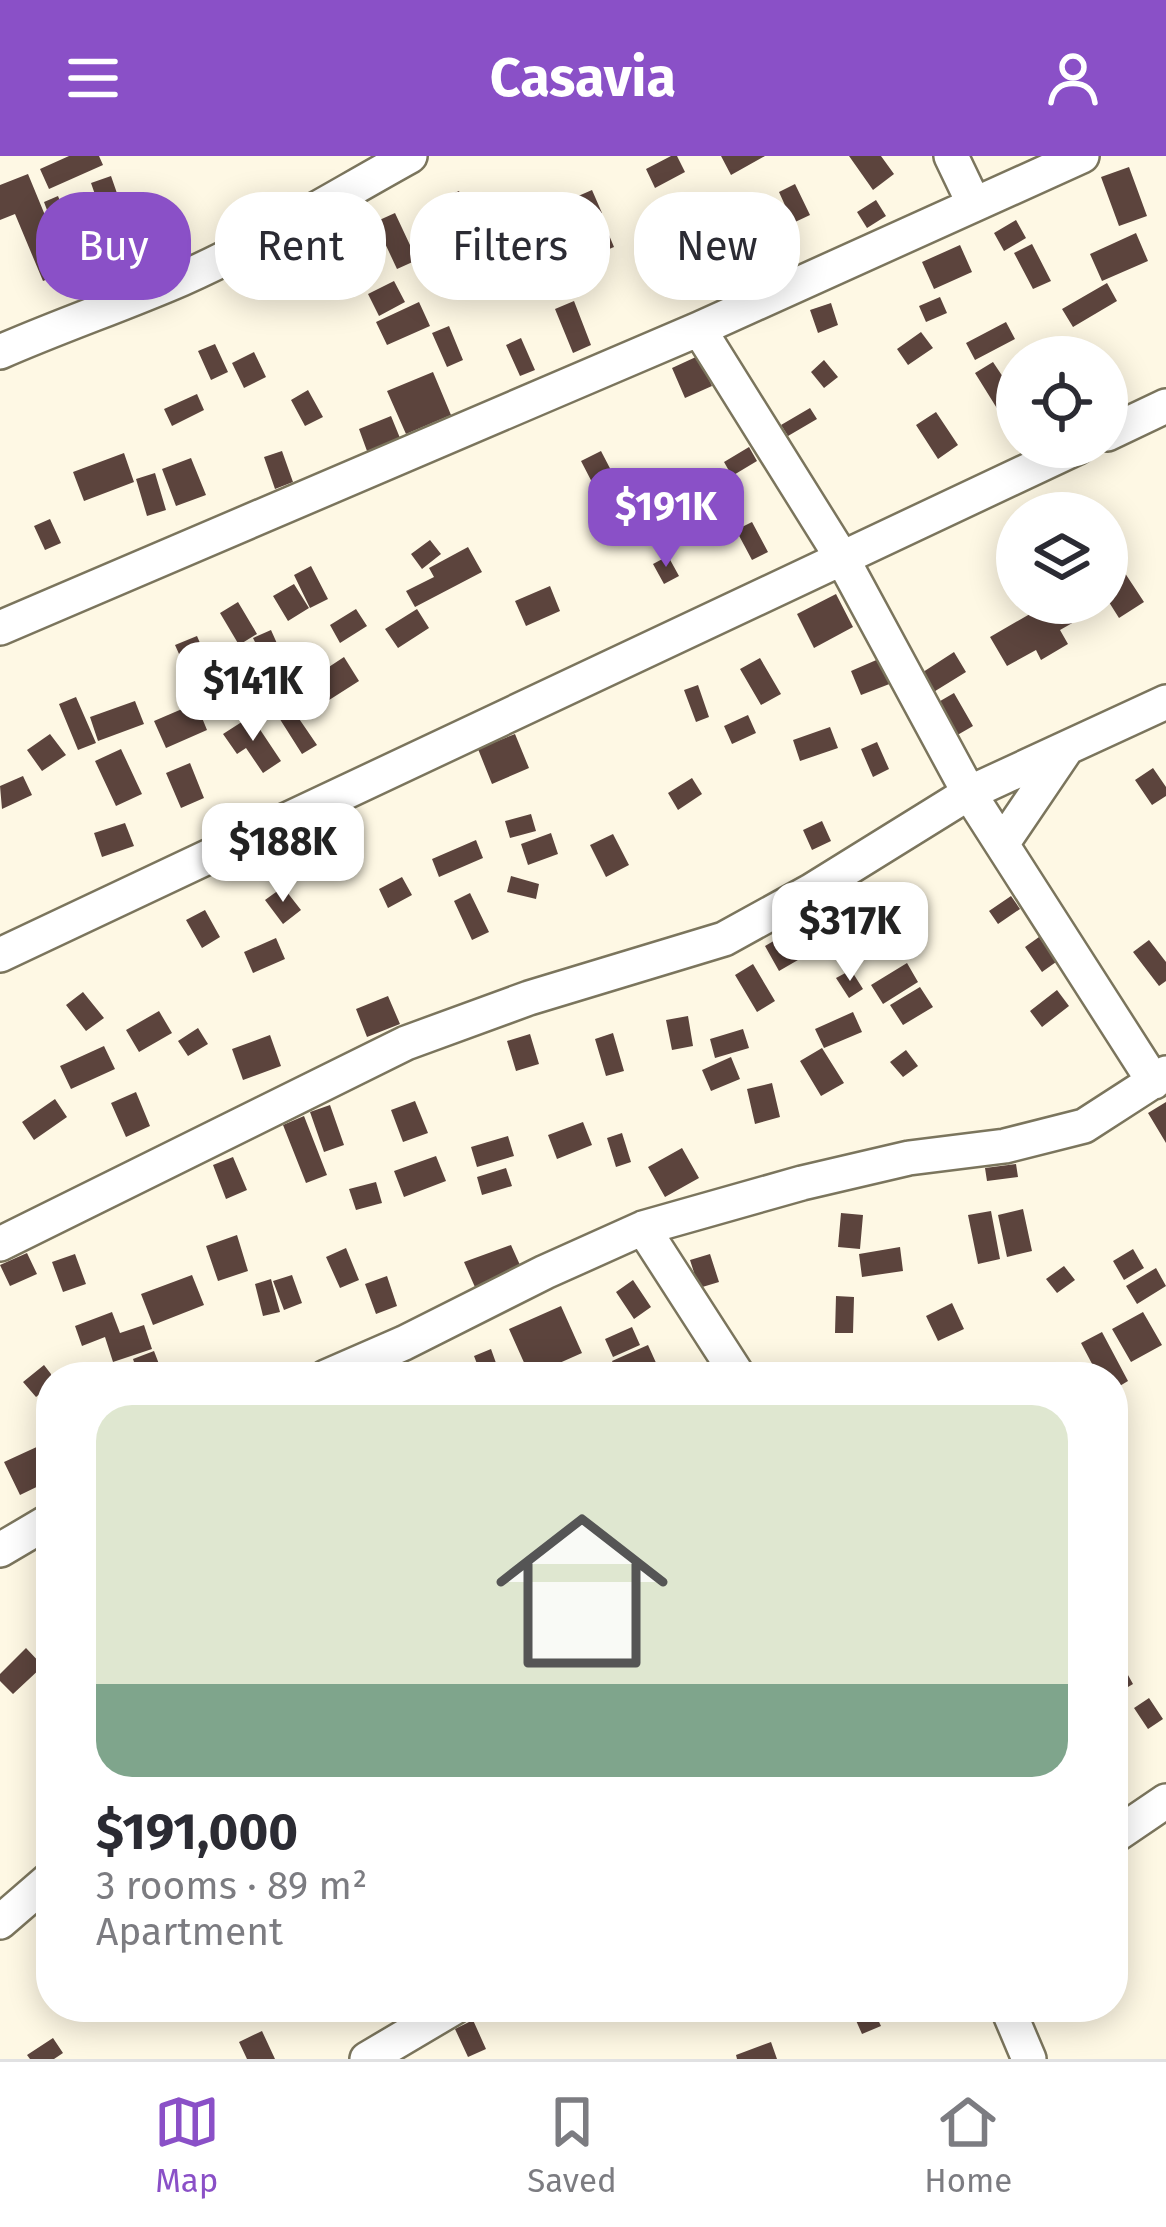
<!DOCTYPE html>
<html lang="en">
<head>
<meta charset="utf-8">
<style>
  body { margin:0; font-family:"Fira Sans",sans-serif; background:#f7f7f7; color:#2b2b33; height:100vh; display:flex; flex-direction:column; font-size:45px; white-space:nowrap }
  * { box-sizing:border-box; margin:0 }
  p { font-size:39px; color:#7c7c81 }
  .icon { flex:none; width:66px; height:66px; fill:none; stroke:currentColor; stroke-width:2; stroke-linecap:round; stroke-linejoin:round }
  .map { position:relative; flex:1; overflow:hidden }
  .details { position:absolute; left:36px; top:1206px; width:1092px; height:660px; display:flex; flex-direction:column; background:#fff; border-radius:48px; box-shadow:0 6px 30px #0003 }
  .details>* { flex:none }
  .hud { position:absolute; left:36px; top:36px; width:1095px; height:108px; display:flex; gap:24px }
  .controls { position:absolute; left:996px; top:180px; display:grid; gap:24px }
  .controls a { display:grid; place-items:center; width:132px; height:132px; border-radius:50%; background:#fff; box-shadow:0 6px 30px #0003; font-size:60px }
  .price { position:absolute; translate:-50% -102px; padding:0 27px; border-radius:24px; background:#fff; color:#222; font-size:39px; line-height:78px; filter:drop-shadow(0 3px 6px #0008) }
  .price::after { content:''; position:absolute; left:50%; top:72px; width:36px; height:27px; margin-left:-18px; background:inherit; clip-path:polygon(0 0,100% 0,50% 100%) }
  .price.selected { background:#8a50c7; color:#fff }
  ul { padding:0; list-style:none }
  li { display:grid; align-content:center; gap:24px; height:636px; padding:0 60px }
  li+li { border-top:3px solid #e1e1e2 }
  li span { display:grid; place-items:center; height:372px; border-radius:36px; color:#555 }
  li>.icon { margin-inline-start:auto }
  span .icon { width:216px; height:216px; fill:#fffc; stroke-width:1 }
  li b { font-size:51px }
  .chip { padding:0 42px; border-radius:48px; background:#fff; box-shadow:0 6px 30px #0003; font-size:42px; line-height:108px }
  .chip.selected { background:#8a50c7; color:#fff }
  header { display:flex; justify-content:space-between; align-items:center; height:156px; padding:0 60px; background:#8a50c7; color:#fff; font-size:54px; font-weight:700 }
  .tabs { display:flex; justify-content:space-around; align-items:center; height:168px; border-top:3px solid #e1e1e2; background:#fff; font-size:33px; color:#7c7c81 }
  .tabs a { display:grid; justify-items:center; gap:6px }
  .tabs .selected { color:#8a50c7 }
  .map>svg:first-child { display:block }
  .building { fill:#5c443d }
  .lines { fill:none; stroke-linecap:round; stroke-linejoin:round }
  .minor-casing { stroke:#7b755d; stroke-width:38 }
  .minor { stroke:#fff; stroke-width:33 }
</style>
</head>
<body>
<header><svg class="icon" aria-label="menu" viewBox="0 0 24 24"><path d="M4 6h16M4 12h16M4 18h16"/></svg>Casavia<svg class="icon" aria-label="person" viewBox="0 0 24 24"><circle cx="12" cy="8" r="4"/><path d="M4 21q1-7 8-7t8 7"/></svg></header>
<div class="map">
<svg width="1166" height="1903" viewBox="0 0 1166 1903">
  <rect width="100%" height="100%" fill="#fef8e4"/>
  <path class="building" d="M69,0H99L103,9L49,33L40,13Z
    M671,0H677L685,16L655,32L646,13Z
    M721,0H765L731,19Z
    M849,0H881L894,18L873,34Z
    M1129,11L1147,60L1119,70L1101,21Z
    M28,18L68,115L43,125L15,58L0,64V29Z
    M111,20L119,43L99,50L91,27Z
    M795,28L810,59L793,67L779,36Z
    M592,34L602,57L563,74L553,51Z
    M459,35L474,73L450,83L436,45Z
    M58,40L69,67L54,73L44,46Z
    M724,41L737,67L717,78L704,52Z
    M876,44L886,60L867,72L857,56Z
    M395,57L417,104L397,113L375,66Z
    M601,60L614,91L571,109L559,78Z
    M1016,64L1026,82L1004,95L994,77Z
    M656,69L672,109L653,118L636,78Z
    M1136,77L1148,105L1102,125L1090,98Z
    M1032,88L1051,125L1033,133L1014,97Z
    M960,89L972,116L934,133L922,106Z
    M720,99L733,129L702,142L689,113Z
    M290,100L302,124L274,139L262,114Z
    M394,125L405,146L379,160L368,138Z
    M1107,127L1117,145L1073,171L1062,153Z
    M940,141L947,157L926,166L919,150Z
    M574,145L591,189L573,197L555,153Z
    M419,146L430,170L387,189L376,166Z
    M831,147L838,169L818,177L810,154Z
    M1006,166L1015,183L975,204L966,187Z
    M449,170L463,204L447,211L432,177Z
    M921,176L933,192L908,209L897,193Z
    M521,182L535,214L520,220L506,189Z
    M215,188L228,216L211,224L198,195Z
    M254,196L266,221L244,232L232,207Z
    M698,200L712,230L685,242L672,212Z
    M824,204L838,221L824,232L811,216Z
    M993,206L1017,242L998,254L975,217Z
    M433,216L451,259L406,278L387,235Z
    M308,234L323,261L305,270L291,244Z
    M197,238L204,254L172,270L164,253Z
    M810,252L817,263L788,280L781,269Z
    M936,256L958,289L938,303L916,269Z
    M391,260L400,282L367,295L359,273Z
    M749,291L757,305L732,320L724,306Z
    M282,295L293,326L275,333L264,301Z
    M601,295L615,322L595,332L581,305Z
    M124,297L134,326L84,345L73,316Z
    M191,302L206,339L176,350L162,313Z
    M155,317L166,354L147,360L136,323Z
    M679,339L691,361L660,378L648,356Z
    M630,352L639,370L615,383L605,365Z
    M50,363L61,387L45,394L34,370Z
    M752,366L768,396L752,404L736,374Z
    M430,384L441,398L422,413L411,398Z
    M468,391L482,416L415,451L406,435L434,421L429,412Z
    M668,400L679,420L664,428L653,408Z
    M1119,408L1144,446L1119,462L1107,443V416Z
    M311,410L328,443L310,452L294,419Z
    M294,428L309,452L288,465L273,440Z
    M550,430L560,455L526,470L515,445Z
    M836,438L853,471L814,492L797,458Z
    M238,446L257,478L239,489L220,457Z
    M1049,447H1084L1090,457L1060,474L1068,488L1041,504L1036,494L1007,510L990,481Z
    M356,453L367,470L340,487L330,469Z
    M417,453L429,472L398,492L385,473Z
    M271,474L283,501L266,508L253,482Z
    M197,480L209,508L188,518L175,489Z
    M954,496L966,516L932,537L920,518Z
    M344,501L359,525L315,553L300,530Z
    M760,502L781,538L761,549L740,513Z
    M881,502L892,527L861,539L851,515Z
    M278,516L288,542L246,558L236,532Z
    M698,529L709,561L696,566L684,534Z
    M954,537L973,570L954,581L935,548Z
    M76,541L96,587L78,594L59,548Z
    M135,545L144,568L98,585L90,561Z
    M196,547L207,574L166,592L154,565Z
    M289,548L317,589L302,598L276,557Z
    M748,559L756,577L732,588L724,570Z
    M251,560L281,605L263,617L246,592L237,598L223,578Z
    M830,571L838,592L800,605L793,584Z
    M50,578L66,599L42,615L27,594Z
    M515,578L529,612L492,628L478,593Z
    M877,586L889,613L873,621L861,593Z
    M121,593L142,638L116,650L95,605Z
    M190,607L204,642L181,652L166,617Z
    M1153,612L1166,631V640L1152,649L1135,624Z
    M23,620L32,639L2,653L0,630Z
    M692,622L702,638L678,654L668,637Z
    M531,658L536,675L510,682L505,665Z
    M822,665L831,685L812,694L803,674Z
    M125,667L134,690L102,701L94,677Z
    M551,677L558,698L528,709L521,688Z
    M613,678L629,709L606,721L590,689Z
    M476,684L483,702L439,721L432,703Z
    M511,720L539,728L536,743L507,736Z
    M402,721L412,739L388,752L379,733Z
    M283,731L301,754L283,768L265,744Z
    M886,736L899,759L882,768L870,745Z
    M470,737L489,776L472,784L454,745Z
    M1011,740L1020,753L998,768L989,755Z
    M205,754L220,781L202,792L186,764Z
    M796,772L810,797L779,815L765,790Z
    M1039,781L1056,806L1042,816L1025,791Z
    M276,782L285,803L253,817L244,796Z
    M1149,784L1166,806V825L1159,830L1133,796Z
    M907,807L918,826L883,848L871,829Z
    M753,808L775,845L757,856L735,819Z
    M851,814L863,833L849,842L836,822Z
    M920,831L933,851L903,869L890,849Z
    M1057,834L1069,850L1042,871L1030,855Z
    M83,836L104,862L86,875L66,849Z
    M388,840L400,868L367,881L356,853Z
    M159,855L172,877L139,896L126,874Z
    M853,856L862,876L824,892L815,873Z
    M688,860L693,890L672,894L666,864Z
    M198,872L208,888L188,900L178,885Z
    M743,873L749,892L715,902L710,883Z
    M613,877L624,915L606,920L595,883Z
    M530,878L539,908L516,915L507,885Z
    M270,879L281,910L243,924L232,893Z
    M104,890L115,913L71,933L60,910Z
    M822,892L844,927L821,940L800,905Z
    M906,894L918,910L903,921L890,906Z
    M731,901L740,923L711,935L702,914Z
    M772,927L780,961L755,968L747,933Z
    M136,936L150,970L126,981L111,947Z
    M55,943L67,961L34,984L22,966Z
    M415,945L428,977L403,986L391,954Z
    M1166,946V987L1148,957Z
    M330,949L344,989L324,996L310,956Z
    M304,960L327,1019L306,1027L283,969Z
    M583,966L592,989L557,1003L548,979Z
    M622,977L631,1006L616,1011L607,982Z
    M508,980L514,1000L477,1011L471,991Z
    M682,992L699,1022L665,1041L648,1011Z
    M436,1000L446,1025L404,1041L394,1015Z
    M233,1001L247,1034L226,1043L213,1009Z
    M1016,1008L1018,1021L987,1025L985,1012Z
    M506,1012L512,1030L482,1039L477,1021Z
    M376,1026L382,1047L356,1054L349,1033Z
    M1023,1053L1032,1095L1007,1101L998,1059Z
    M991,1055L1000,1103L978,1108L968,1059Z
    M841,1057L863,1059L860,1093L838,1091Z
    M237,1079L248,1115L218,1125L206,1090Z
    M511,1089L524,1118L478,1138L464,1106Z
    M900,1091L903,1115L862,1121L859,1098Z
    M346,1092L359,1124L340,1132L326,1101Z
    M1133,1093L1144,1112L1124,1124L1113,1105Z
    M27,1097L37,1118L10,1130L0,1109Z
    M75,1098L86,1128L63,1136L52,1106Z
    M710,1098L719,1126L699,1132L690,1104Z
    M1064,1110L1075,1124L1057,1137L1046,1123Z
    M1156,1112L1166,1130L1137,1148L1126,1130Z
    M192,1119L204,1149L153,1169L141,1138Z
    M292,1119L302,1147L284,1154L273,1125Z
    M387,1120L397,1150L376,1158L365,1128Z
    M271,1123L280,1156L263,1160L255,1128Z
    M633,1124L651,1151L634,1163L616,1136Z
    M836,1140L854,1141L853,1177H835Z
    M952,1147L964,1173L938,1185L926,1160Z
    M561,1150L582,1197L530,1220L509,1173Z
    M112,1156L120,1177L144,1169L152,1193L113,1206L105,1181L82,1190L75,1170Z
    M1143,1156L1162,1189L1131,1206L1112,1173Z
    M632,1171L640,1189L613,1201L605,1183Z
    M1102,1176L1128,1225L1113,1234V1221H1099L1081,1187Z
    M648,1189L657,1209L630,1221H619L612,1205Z
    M491,1193L501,1221H482L474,1200Z
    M154,1195L164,1221H139L133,1203Z
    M44,1209L51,1218V1229L36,1241L23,1226Z
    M41,1289L51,1310V1324L20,1339L4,1306Z
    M26,1492L43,1510L13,1538L0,1525V1518Z
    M1123,1510L1133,1528L1113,1540V1516Z
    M1149,1542L1163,1563L1148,1573L1134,1552Z
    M850,1851H872L881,1870L862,1878Z
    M473,1864L486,1893L468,1901L455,1873Z
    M262,1875L275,1903H247L239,1886Z
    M53,1882L63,1897L54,1903H30L27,1899Z
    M771,1886L777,1903H737L736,1899Z"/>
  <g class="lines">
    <g class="minor-casing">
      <path id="minor" d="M951,0L974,48
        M699,173L842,402L969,637L1154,926
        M0,196C59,170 121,149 181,123C260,88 334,42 410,0
        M1107,278L1166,250
        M0,472L699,173L1082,0
        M1002,688L1065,595
        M0,799L1078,291
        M643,1072L739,1221
        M0,1088L406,887L529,842L724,783L811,735L969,637L1166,546
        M326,1221L404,1187L545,1116L643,1072L802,1027L909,1002L1005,990L1084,970L1166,917
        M0,1394L51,1364
        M1113,1681L1166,1645
        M0,1766L51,1722
        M1007,1851L1029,1903
        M367,1903L455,1851"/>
    </g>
    <use href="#minor" class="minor"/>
  </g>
</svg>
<div class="controls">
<a><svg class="icon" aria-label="locate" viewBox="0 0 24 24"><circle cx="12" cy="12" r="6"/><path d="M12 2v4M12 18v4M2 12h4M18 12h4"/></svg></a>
<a><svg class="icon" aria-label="layers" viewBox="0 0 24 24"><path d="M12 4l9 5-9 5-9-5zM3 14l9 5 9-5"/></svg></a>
</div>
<b class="price selected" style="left:666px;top:414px">$191K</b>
<b class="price" style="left:253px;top:588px">$141K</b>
<b class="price" style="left:283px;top:749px">$188K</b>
<b class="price" style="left:850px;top:828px">$317K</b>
<div class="hud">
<a class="chip selected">Buy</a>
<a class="chip">Rent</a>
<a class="chip">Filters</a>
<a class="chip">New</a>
</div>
<section class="details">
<ul>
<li><span style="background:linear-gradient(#dfe7d0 75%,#7fa58c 0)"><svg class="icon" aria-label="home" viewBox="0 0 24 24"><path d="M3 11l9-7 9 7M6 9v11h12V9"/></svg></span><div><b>$191,000</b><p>3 rooms · 89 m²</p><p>Apartment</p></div></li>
</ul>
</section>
</div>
<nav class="tabs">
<a class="selected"><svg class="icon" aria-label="map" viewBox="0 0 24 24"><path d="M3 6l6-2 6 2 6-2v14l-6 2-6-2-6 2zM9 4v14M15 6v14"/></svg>Map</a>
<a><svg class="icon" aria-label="saved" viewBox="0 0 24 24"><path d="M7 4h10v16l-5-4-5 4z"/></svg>Saved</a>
<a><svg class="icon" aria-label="home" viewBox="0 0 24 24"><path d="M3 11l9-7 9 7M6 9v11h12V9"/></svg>Home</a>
</nav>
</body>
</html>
